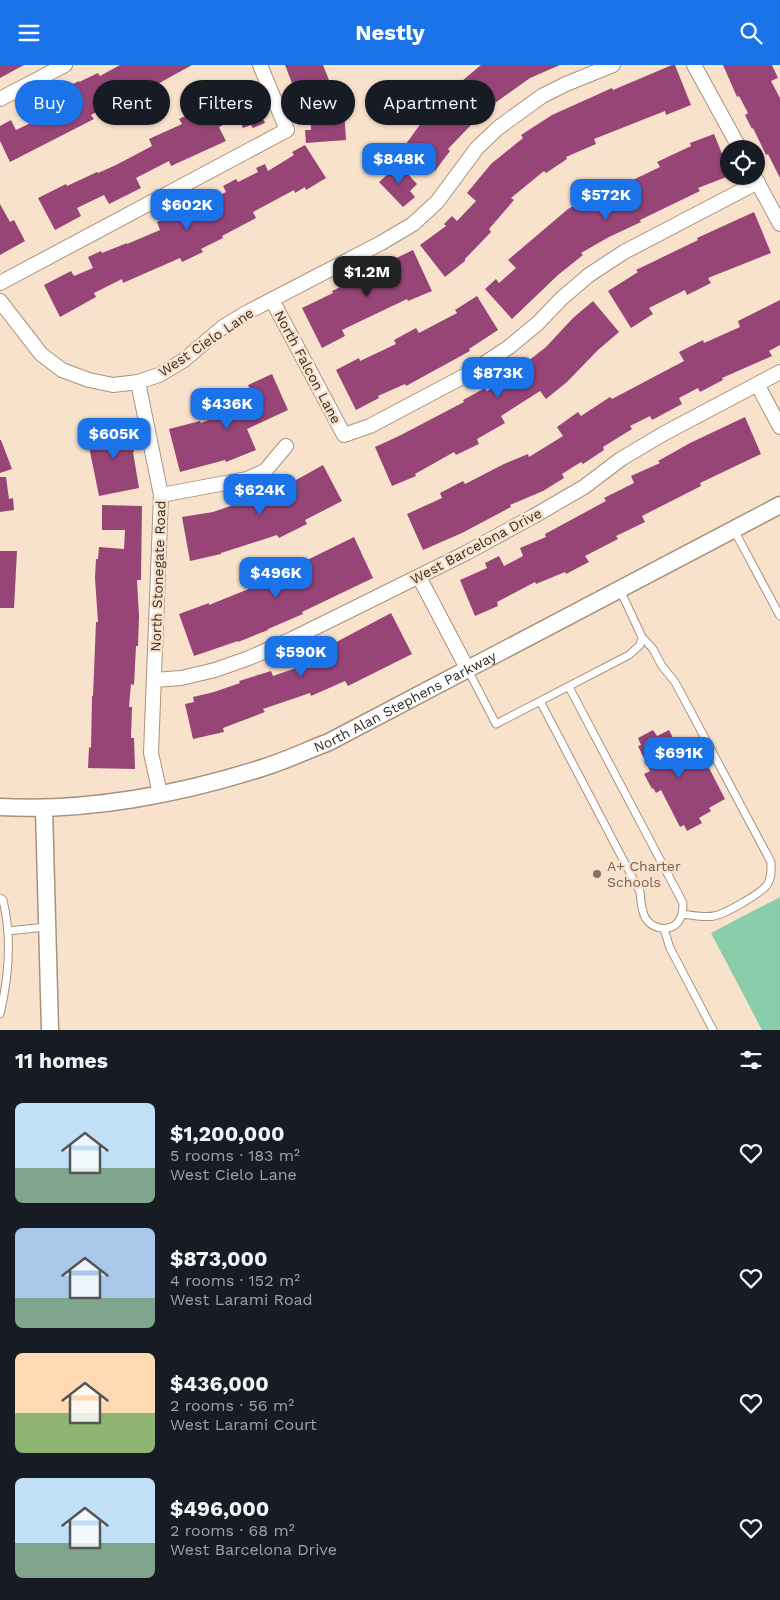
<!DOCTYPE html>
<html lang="en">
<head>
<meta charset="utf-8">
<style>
  body { margin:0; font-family:"Work Sans",sans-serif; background:#20242c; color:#f1f3f6; height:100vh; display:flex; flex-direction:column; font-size:19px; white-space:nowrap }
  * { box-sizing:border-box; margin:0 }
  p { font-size:16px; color:#9ea1a6 }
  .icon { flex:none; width:28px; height:28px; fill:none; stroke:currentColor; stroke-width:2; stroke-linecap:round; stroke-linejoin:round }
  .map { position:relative; height:965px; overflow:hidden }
  .panel { display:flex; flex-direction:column; background:#171b24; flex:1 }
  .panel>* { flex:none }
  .banner { position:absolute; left:15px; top:15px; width:500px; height:45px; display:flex; gap:10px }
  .buttons { position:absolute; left:720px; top:75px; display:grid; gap:10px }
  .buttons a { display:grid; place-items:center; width:45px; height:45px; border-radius:50%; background:#171b24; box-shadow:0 1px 4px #0004; font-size:25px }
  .price { position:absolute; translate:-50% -42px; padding:0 11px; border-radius:10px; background:#1a73e8; color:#fff; font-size:16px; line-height:32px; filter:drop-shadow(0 1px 2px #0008) }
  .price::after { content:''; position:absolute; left:50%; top:30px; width:15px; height:11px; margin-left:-8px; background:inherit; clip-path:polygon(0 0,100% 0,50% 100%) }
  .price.on { background:#222; color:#fff }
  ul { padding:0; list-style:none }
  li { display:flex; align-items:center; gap:15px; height:125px; padding:0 15px }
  li span { display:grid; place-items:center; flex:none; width:140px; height:100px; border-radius:8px; color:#555 }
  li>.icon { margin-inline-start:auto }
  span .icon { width:60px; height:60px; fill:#fffc; stroke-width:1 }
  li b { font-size:21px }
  h2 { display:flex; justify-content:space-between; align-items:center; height:60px; padding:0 15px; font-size:21px }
  .chip { padding:0 18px; border-radius:22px; background:#171b24; box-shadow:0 1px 4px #0004; font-size:18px; line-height:45px }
  .chip.on { background:#1a73e8; color:#fff }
  header { display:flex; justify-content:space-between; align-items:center; height:65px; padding:0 15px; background:#1a73e8; color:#fff; font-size:22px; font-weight:700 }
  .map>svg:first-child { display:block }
  .green { fill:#89cdab }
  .building { fill:#974576 }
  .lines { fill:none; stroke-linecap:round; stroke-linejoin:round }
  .service-casing { stroke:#a7927e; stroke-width:9 }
  .minor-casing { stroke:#a7927e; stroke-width:16 }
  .tertiary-casing { stroke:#a7927e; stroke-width:19 }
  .service { stroke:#fff; stroke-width:7 }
  .minor { stroke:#fff; stroke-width:14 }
  .tertiary { stroke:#fff; stroke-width:16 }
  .education-dot { fill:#8d6e63; stroke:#f9e2cc; stroke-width:2 }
  .labels { text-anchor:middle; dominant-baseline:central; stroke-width:5; stroke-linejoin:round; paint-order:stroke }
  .street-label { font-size:14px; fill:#352d25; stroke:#f9e2cc }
  .education-label { font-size:14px; fill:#785e54; stroke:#f9e2cc; text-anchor:start }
</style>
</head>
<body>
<header><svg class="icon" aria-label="menu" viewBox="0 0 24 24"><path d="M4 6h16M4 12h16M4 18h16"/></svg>Nestly<svg class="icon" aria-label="search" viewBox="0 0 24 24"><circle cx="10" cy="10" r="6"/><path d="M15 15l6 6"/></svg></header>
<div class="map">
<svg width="780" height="965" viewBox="0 0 780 965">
  <rect width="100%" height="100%" fill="#f9e2cc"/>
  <path class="green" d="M780,832V965H762L711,868Z"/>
  <path class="building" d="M0,0H24L0,13Z
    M120,0H192L154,21L155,23L125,39L121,31L105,39L106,42L91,50L94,54L10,97L0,76V61L11,55L16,65L39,54L35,45L51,36L48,31L79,16V17L98,8L100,11Z
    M285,0H323L333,25L300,39Z
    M481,0H560L530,13L495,38L496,39L473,58L448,84L450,86L435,106L403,83L427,50L423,46L441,27L444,31Z
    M672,0H675L691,40L666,50L665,46L594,74L596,79L566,92L567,94L546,108L544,106L511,133L514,135L489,164L491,167L465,194V196L445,212L420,180L446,161L444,159L452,151L457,156L476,136L467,128L491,99L523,73L521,70L552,50L612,23L613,25Z
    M723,0H772L778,13L771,16L780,33V113L768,89L766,90L753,63L752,64L745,50L748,48L739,31L737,32Z
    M249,23L265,58L253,63L251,60L243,63L238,52L219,62L226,76L171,101L169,96L136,113L141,123L109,139L104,130L77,143L81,151L55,165L38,133L66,119L67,121L97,107L98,108L116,100L152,81L149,74L182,59L179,54L207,40L209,42Z
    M344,44L346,75L306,78L305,65H311L310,46Z
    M714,69L729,106V111L698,123L700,126L640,155L641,157L609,172L581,188L583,190L558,210L512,254L485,224L496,214L499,218L516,203L508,195L568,144L587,133L589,136L660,102L657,97L691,81L690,78Z
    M305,80L326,113L306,125L305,122L295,128L294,125L253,147L256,153L222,171L223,173L201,184L203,187L182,197L180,193L123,218L122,214L94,228L96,232L60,252L44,220L71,206L74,211L93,203L88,192L101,186L102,188L127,178V179L160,165L157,157L185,143L188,149L210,138L209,136L226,127L223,121L236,114L238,117L258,107L256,103L265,99L268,106L294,90L292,87Z
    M399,99L417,119L410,126L415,132L403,142L379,117Z
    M0,139L10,157L14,155L25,176L0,190Z
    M754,147L771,188L708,213L711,218L687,230L685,225L649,243L653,249L631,263L608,226L638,207L636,205L698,175L697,173Z
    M413,185L432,226L408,236L407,234L342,265L345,271L322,283L302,243L333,228L332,226L391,198L390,196Z
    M477,231L498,265L469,284L470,286L406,321L405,319L378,331L379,333L356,345L336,305L359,293L360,296L396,279L394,275L416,263L419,268L457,248L455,245Z
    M780,235V280L769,286L772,291L722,313L723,315L700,327L698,323L679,333L682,339L652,355L650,351L630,361L632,364L603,382L604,385L583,399L581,397L562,409L564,413L543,426L510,440L511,442L462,468L423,485L407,449L442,433L440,428L463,416L465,419L504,399L528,389L529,392L563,371L557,362L578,347L581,351L610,332L612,334L684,296L679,287L703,275L704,278L740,262L738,256Z
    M593,236L619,267L598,285L567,317L546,334L540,326L501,351L505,358L477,374L479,379L456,390L454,387L415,409L416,411L392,421L375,382L399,371L464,337L463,335L485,323L487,326L506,314L504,310L517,302L518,304L546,282L573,253Z
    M272,309L288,345L247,364L256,385L226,397L225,395L180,407L169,364L200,356L201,358L239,343L240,347L257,339L248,320Z
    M745,352L761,389L700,418L701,421L642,451L645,457L616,471L618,474L585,491L589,497L566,509L565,507L536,519L535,517L497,537L498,541L475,551L460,515L487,503L485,498L499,491L504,501L523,491L520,483L546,472L545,469L606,436L604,433L634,418L631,411L660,398L658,396L690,378Z
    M127,358L134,387H133L139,423L99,431L87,372L108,367L107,362Z
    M0,375H1L12,404L0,408Z
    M323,400L342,436L305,455L307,459L279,473L277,470L221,488V489L190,496L182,452L213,447L245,436L246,439L296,415Z
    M0,412H6L9,434L13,433L14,445L0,447Z
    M102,440L142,441L141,515H137L139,551L138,581H136L134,620L131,619L129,642H132L131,673H134L135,704L88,703L89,682L91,683L92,631H93L96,557H98L95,513L96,494H98L99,482L124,484L125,465H102Z
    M354,472L373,513L302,547L303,549L268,564V565L238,577V576L194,591L179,549L209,538V540L256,521L294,504L293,502Z
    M0,486H17L14,543H0Z
    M391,548L412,589L348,621L345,616L311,631L310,628L263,644L265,647L223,663L224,667L193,674L185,639L194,637L193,632L214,627L240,618L239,616L271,606L273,611L299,602L297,599L329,585L327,582Z
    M653,665L657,671L669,665L676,679L680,677L686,688L688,687L698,703L707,699L725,734L709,743L711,746L699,753L702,758L687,766L684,760L680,762L661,725L656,728L653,723L652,724L644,709L650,706L638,681L641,680L638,673Z"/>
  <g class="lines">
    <g class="service-casing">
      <path id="service" d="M734,465L780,551
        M642,572L653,584L662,601L675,617L771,797C771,805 772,813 767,820C760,829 725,849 714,851C704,853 692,850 682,849
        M468,605L496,659L629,590L640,580L642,572L620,525
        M540,636L640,827C641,836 641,846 646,854C655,866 673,867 680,854C683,849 683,844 683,838L569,622
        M0,833L3,835C12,872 9,911 0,949
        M664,864L670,883L713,965
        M8,866L46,862"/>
    </g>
    <g class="minor-casing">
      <path id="minor" d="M694,0L740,84
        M0,34L65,0
        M754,111L780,159
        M0,218L287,65L260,0
        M272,235L344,370L370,361L470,308L509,282L538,258L562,233L589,210L624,187L758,117
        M0,236L41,289L62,305L89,315L113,320L138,317L161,430L151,688L160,729
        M138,317L159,310L184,295L223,262L246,248L381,178L413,159L437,137L477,83L498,63L542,31L566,19L613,0
        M757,319L780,362
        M161,430L247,414L265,406L286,381
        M419,512L468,605
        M154,615L181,613L215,605L249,593L292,574L466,488L534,451L584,422L621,394L663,369L780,307"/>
    </g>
    <g class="tertiary-casing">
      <g id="tertiary">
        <path id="s1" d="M0,742C87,747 182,729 265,702C287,695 308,685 329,677L780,440"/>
        <path d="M44,744L50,965"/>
      </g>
    </g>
    <use href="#service" class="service"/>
    <use href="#minor" class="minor"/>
    <use href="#tertiary" class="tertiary"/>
  </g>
  <circle class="education-dot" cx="597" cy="809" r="5"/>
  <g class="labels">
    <g class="street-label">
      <text transform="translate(206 277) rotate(-34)">West Cielo Lane</text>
      <text transform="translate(308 302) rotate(62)">North Falcon Lane</text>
      <text transform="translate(476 481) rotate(-28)">West Barcelona Drive</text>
      <text transform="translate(158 511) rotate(-88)">North Stonegate Road</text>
      <text stroke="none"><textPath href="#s1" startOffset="424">North Alan Stephens Parkway</textPath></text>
    </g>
    <g class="education-label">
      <text x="607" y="801">A+ Charter<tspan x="607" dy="16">Schools</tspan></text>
    </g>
  </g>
</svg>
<div class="buttons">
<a><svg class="icon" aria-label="locate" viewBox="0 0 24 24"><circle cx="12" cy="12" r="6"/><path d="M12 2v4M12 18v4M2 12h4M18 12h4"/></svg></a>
</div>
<b class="price" style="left:399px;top:120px">$848K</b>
<b class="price" style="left:606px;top:156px">$572K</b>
<b class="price" style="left:187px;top:166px">$602K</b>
<b class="price on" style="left:367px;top:233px">$1.2M</b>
<b class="price" style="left:498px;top:334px">$873K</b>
<b class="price" style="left:227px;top:365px">$436K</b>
<b class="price" style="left:114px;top:395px">$605K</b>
<b class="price" style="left:260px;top:451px">$624K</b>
<b class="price" style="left:276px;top:534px">$496K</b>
<b class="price" style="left:301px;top:613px">$590K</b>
<b class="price" style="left:679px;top:714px">$691K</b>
<div class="banner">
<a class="chip on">Buy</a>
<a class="chip">Rent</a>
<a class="chip">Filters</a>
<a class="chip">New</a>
<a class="chip">Apartment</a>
</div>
</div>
<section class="panel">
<h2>11 homes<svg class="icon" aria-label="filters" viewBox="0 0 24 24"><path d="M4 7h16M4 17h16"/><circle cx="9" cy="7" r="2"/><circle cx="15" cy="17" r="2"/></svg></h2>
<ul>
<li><span style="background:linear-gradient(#bfe0f5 65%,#7fa58c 0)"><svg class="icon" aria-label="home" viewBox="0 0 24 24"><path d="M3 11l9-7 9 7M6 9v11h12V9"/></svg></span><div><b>$1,200,000</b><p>5 rooms · 183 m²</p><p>West Cielo Lane</p></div><svg class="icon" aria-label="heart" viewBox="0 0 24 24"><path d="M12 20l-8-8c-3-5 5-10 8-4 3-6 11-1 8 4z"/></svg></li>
<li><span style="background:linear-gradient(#a9c7e8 70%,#7fa58c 0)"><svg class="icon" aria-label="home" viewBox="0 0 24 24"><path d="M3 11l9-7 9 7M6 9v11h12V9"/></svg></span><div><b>$873,000</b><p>4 rooms · 152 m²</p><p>West Larami Road</p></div><svg class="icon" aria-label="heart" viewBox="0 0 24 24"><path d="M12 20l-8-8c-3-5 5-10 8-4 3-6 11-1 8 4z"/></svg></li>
<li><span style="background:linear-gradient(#ffd9b3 60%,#8fb573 0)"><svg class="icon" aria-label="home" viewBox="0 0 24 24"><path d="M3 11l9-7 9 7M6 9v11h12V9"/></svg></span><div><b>$436,000</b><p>2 rooms · 56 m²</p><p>West Larami Court</p></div><svg class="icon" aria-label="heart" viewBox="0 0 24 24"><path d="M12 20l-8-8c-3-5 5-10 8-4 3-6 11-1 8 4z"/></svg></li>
<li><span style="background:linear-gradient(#bfe0f5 65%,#7fa58c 0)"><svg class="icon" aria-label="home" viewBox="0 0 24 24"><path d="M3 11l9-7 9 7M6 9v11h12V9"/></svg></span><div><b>$496,000</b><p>2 rooms · 68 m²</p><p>West Barcelona Drive</p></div><svg class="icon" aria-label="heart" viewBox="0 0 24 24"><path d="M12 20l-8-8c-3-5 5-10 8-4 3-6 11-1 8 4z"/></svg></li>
</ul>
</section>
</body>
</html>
